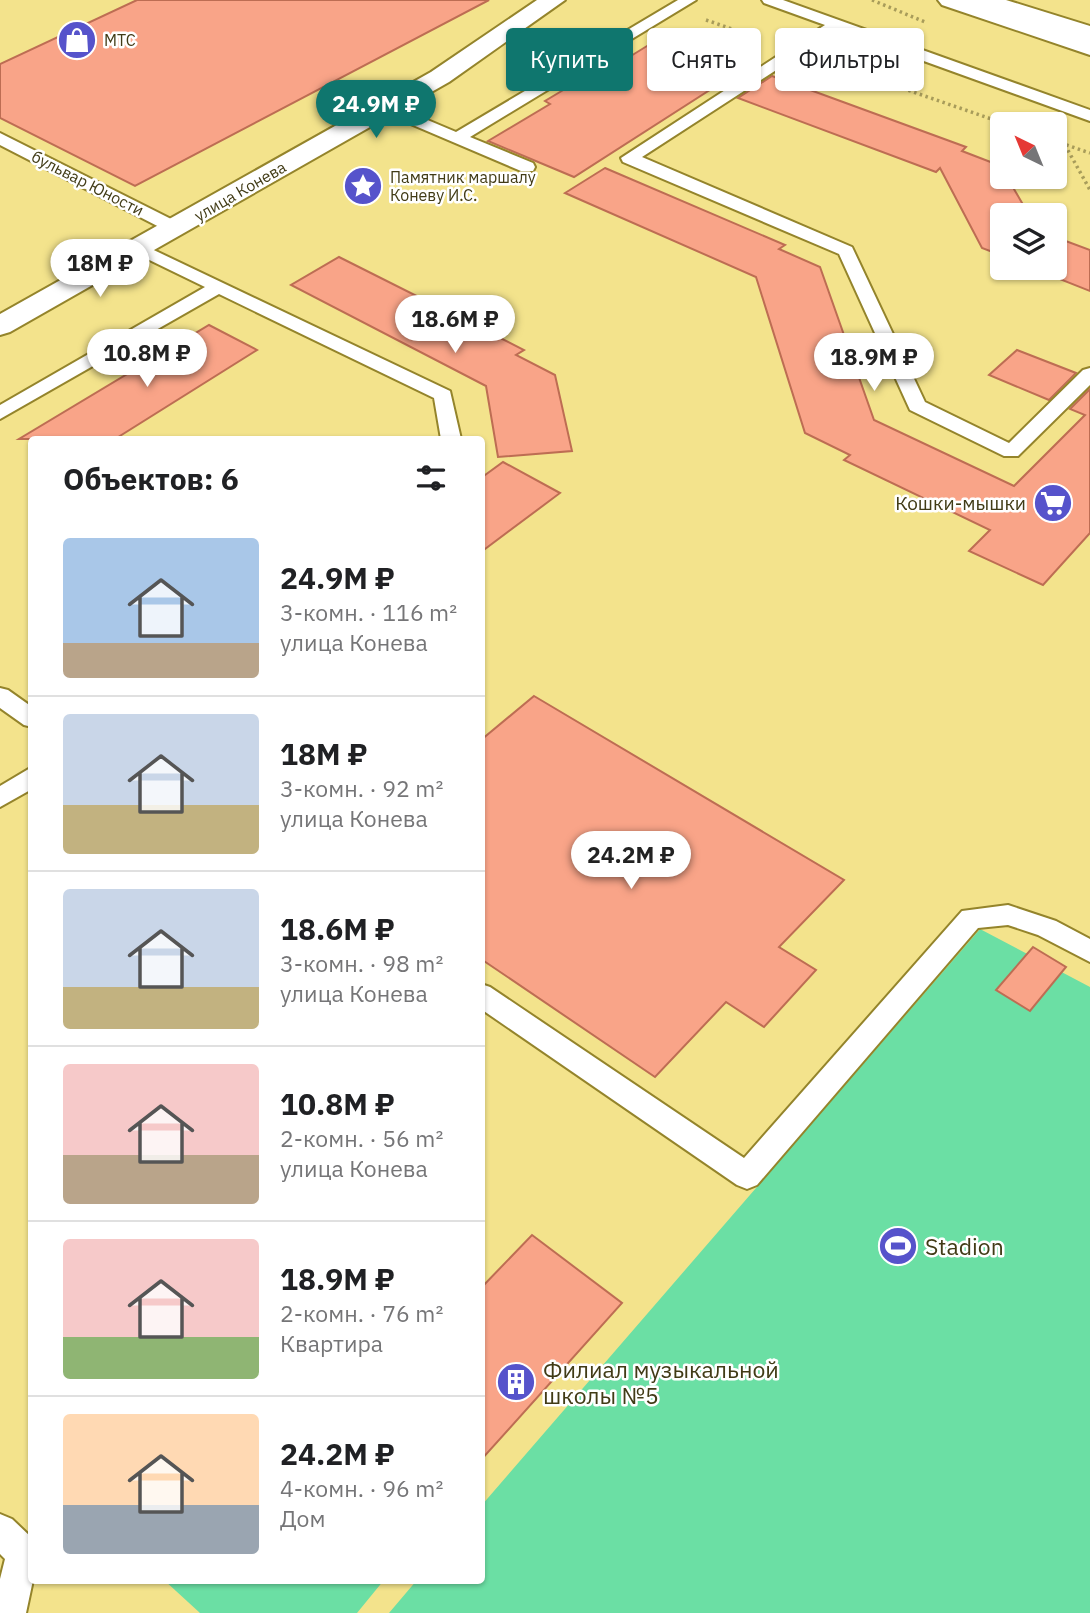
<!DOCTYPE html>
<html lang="ru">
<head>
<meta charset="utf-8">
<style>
  body { margin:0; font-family:"IBM Plex Sans",sans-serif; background:#f6f6f6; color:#202124; height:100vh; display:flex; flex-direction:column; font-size:26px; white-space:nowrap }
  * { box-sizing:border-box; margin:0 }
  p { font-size:23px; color:#757577 }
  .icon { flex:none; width:38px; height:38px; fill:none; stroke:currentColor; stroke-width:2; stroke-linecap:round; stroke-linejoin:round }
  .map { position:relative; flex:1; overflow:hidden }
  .sheet { position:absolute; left:28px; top:436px; width:457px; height:1148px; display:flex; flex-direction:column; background:#fff; border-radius:7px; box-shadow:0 2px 5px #0004 }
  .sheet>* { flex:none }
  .banner { position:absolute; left:506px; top:28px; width:478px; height:63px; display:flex; gap:14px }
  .needle { width:46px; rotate:317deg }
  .tools { position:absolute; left:990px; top:112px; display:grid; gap:14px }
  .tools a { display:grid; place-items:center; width:77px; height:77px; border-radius:7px; background:#fff; box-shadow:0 2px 5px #0004; font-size:35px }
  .price { position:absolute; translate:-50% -60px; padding:0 16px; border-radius:24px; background:#fff; color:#222; font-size:23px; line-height:46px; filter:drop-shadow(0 2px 4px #0008) }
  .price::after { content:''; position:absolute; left:50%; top:42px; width:21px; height:16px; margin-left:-10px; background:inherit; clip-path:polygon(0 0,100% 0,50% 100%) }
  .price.selected { background:#0f766e; color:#fff }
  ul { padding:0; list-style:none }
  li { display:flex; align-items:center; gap:21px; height:175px; padding:0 35px }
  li+li { border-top:2px solid #e0e0e0 }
  li span { display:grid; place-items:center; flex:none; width:196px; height:140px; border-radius:7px; color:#555 }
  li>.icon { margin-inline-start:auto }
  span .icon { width:84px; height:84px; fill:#fffc; stroke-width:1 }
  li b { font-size:30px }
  h2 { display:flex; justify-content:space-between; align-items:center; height:84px; padding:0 35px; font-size:30px }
  .chip { padding:0 24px; border-radius:7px; background:#fff; box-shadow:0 2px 5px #0004; font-size:24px; line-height:63px }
  .chip.selected { background:#0f766e; color:#fff }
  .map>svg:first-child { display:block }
  .green { fill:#6bdfa4 }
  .building { fill:#f9a488; stroke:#bd6d53; stroke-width:2 }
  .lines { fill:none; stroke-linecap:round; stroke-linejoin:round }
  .lane-casing { stroke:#94842b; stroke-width:4 }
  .street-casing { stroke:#94842b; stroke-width:4 }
  .secondary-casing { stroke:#94842b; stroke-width:4 }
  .path { stroke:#a89c5a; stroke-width:3.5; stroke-dasharray:2.5 3.5; stroke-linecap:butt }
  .lane { fill:#fff; fill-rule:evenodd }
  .street { fill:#fff; fill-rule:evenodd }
  .secondary { fill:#fff; fill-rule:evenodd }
  .labels { text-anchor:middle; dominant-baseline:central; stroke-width:5; stroke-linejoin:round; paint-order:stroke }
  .far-poi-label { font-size:16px; fill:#413b16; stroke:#fff; text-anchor:start }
  .far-street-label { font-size:16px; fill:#413b16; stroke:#fff }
  .poi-label { font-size:19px; fill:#413b16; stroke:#fff; text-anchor:end }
  .near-poi-label { font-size:23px; fill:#413b16; stroke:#fff; text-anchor:start }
</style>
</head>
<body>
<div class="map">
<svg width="1090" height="1613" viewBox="0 0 1090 1613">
  <rect width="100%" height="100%" fill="#f3e38c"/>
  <path class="green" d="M980,929L1090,987V1613H389L417,1580H481V1506Z
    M164,1580H384L357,1613H200Z"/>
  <path class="building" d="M137,0H489L135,186L0,118V64Z
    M647,46L730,77L574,177L488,141L550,104L545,101L585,77L592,80Z
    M772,76L966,147L962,151L1001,166L1003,177H1007L1029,215H1003V256L982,248L940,168L936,172L738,98Z
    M605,168L785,245L779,249L820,267L874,420L1014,486L1085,415L1070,409L1090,389V533L1043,585L969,551L990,530L844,460L850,455L805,433L756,277L565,193Z
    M1055,237L1090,250V291L1032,268H1055Z
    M339,257L524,350L516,355L555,375L572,451L498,457L486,386L291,285Z
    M209,325L257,350L115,439H19Z
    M1017,350L1076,373L1049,400L989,375Z
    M503,462L560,493L481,552V478Z
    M534,696L844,880L779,947L816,970L764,1027L726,1002L655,1077L481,959V740Z
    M1033,947L1066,967L1030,1011L996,990Z
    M532,1235L622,1303L481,1460V1288Z"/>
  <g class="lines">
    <g class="lane-casing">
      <path id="lane" d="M678,0H696L470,137L533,163L535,167L533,171H521L380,111L378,108L380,105H392L456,132Z
        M762,0H783L1090,110V121L838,30L642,157L852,247L925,402L1009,443L1083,370L1090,368V385L1018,456H1004L910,410L839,254L623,162L621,158L825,25L764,3Z
        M0,133L181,224L184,228L175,233L169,232L0,145Z
        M139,243L450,391L461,439H441L434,398L219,294L0,419V405L205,287L133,252L130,248Z
        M0,688L8,690L32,707V727L24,725L0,708Z
        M32,767V789L0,807V786Z
        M1008,905L1056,921L1090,939V962L1038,935L1008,925L978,928L757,1185L747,1189L737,1185L481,1009V984L490,987L744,1158L962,911Z
        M0,1514L12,1519L32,1538L33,1580L26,1613H0V1579L5,1559L0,1554Z"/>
    </g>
    <g class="street-casing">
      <path id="street" d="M970,0H1006L1090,26V41L974,5Z"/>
    </g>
    <g class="secondary-casing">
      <path id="secondary" d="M537,0H565L449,82L10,332L0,335V314L431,72Z
        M938,0H973L1090,40V55L942,5Z"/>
    </g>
    <path class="path" d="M872,0L925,22
      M706,20L761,39
      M829,63L1006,124
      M1055,141L1090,153
      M1065,145L1090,190"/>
    <use href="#lane" class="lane"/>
    <use href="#street" class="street"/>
    <use href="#secondary" class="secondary"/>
  </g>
  <defs>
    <g id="shop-disc" transform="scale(2.0125)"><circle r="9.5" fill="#5653cb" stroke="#fff"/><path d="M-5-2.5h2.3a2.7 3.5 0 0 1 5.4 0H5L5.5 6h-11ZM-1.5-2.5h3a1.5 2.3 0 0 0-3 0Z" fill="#fff"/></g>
    <g id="sight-disc" transform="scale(2.0125)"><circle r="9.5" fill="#5653cb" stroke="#fff"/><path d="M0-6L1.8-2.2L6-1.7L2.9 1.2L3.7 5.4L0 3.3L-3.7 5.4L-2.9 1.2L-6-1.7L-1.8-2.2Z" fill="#fff"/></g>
    <g id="supermarket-disc" transform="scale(2.0125)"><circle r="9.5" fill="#5653cb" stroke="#fff"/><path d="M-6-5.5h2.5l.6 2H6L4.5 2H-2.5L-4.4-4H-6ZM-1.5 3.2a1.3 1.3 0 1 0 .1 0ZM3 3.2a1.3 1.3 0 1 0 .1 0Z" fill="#fff"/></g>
    <g id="stadium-disc" transform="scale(2.0125)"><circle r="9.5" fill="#5653cb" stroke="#fff"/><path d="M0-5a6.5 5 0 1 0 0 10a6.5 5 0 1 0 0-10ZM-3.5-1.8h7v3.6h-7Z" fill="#fff"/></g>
    <g id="building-disc" transform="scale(2.0125)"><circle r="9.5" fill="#5653cb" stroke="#fff"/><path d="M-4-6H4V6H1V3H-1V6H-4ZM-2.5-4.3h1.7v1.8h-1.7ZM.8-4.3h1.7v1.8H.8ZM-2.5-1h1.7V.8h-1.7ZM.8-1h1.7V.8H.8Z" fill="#fff"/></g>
  </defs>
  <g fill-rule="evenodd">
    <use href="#shop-disc" x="77" y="40"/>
    <use href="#sight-disc" x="363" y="186"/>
    <use href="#supermarket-disc" x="1053" y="503"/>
    <use href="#stadium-disc" x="898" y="1246"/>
    <use href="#building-disc" x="516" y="1382"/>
  </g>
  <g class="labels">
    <g class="far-poi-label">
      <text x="104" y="40">МТС</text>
      <text x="390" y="177">Памятник маршалу<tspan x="390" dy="18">Коневу И.С.</tspan></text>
    </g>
    <g class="far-street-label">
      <text transform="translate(88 183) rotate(27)">бульвар Юности</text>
      <text transform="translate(240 191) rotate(-30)">улица Конева</text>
    </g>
    <g class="poi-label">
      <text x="1026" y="503">Кошки-мышки</text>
    </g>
    <g class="near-poi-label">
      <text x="925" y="1246">Stadion</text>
      <text x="543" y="1369">Филиал музыкальной<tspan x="543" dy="26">школы №5</tspan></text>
    </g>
  </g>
</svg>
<div class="tools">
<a><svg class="needle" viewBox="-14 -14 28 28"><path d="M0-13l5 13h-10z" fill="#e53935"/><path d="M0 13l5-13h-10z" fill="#757577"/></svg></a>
<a><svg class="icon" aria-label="layers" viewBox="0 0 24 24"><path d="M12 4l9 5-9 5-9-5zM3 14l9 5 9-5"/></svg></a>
</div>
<b class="price selected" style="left:376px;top:140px">24.9M ₽</b>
<b class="price" style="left:100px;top:299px">18M ₽</b>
<b class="price" style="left:455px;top:355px">18.6M ₽</b>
<b class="price" style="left:147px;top:389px">10.8M ₽</b>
<b class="price" style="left:874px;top:393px">18.9M ₽</b>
<b class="price" style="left:631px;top:891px">24.2M ₽</b>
<div class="banner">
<a class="chip selected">Купить</a>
<a class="chip">Снять</a>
<a class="chip">Фильтры</a>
</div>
<section class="sheet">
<h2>Объектов: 6<svg class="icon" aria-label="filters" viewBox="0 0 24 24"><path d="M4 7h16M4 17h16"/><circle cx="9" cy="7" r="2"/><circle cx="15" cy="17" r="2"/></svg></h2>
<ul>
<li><span style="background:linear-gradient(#a9c7e8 75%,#b9a48a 0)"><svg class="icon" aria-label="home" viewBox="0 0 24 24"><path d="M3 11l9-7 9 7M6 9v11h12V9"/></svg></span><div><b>24.9M ₽</b><p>3-комн. · 116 m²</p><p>улица Конева</p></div></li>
<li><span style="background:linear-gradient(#c9d6e8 65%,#c2b280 0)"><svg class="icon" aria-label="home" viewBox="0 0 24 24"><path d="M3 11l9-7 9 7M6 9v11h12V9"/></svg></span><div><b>18M ₽</b><p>3-комн. · 92 m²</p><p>улица Конева</p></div></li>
<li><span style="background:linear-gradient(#c9d6e8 70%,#c2b280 0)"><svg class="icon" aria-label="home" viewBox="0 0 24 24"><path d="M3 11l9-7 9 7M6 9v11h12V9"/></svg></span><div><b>18.6M ₽</b><p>3-комн. · 98 m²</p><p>улица Конева</p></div></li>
<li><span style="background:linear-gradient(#f6c9c9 65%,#b9a48a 0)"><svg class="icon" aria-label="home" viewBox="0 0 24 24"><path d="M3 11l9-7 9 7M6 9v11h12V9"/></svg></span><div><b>10.8M ₽</b><p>2-комн. · 56 m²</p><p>улица Конева</p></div></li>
<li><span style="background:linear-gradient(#f6c9c9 70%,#8fb573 0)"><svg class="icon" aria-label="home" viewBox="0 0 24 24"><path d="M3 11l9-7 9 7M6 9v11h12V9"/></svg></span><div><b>18.9M ₽</b><p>2-комн. · 76 m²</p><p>Квартира</p></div></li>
<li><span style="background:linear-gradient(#ffd9b3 65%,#9aa5b1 0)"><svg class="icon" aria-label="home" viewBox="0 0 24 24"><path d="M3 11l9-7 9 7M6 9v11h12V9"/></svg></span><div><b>24.2M ₽</b><p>4-комн. · 96 m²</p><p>Дом</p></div></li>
</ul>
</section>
</div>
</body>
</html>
